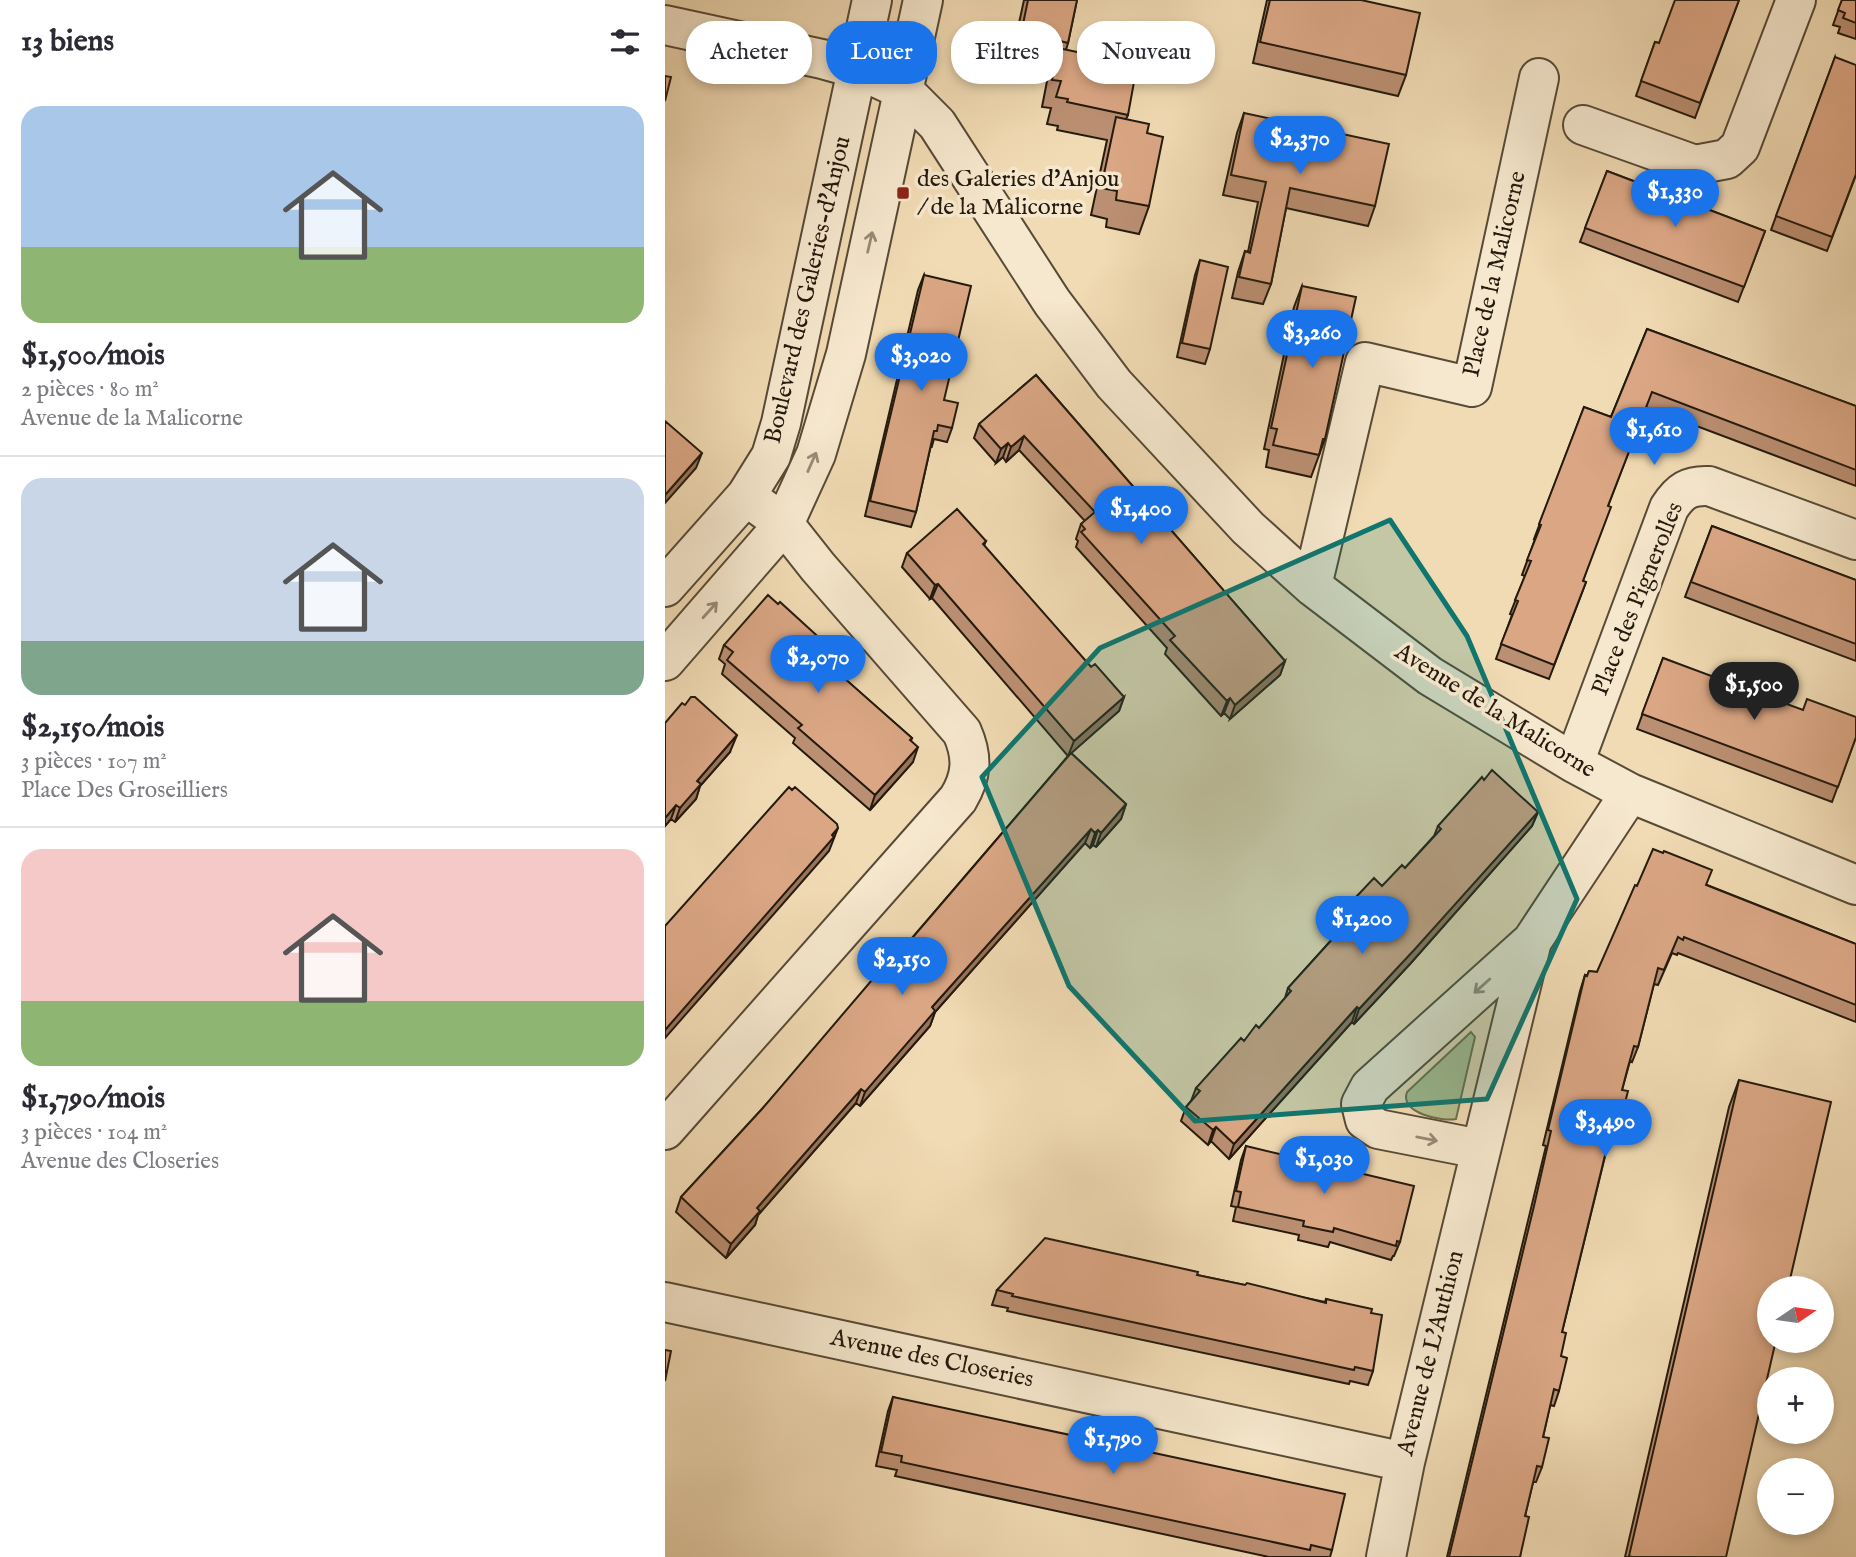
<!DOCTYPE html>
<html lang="fr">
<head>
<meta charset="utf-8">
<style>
  body { margin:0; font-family:"IM FELL English",serif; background:#f2f2f3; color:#2b2b33; height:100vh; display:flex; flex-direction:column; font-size:26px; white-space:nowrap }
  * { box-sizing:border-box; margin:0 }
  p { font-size:23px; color:#7c7c81 }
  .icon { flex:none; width:38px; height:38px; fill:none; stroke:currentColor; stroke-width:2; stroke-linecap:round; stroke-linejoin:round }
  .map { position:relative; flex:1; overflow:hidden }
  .panel { display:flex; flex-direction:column; background:#fff; width:665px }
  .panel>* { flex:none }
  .hud { position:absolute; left:21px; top:21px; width:665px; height:63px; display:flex; gap:14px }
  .needle { width:46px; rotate:77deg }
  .controls { position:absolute; left:1092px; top:1276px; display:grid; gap:14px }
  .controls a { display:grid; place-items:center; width:77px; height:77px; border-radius:50%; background:#fff; box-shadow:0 4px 10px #0003; font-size:35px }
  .price { position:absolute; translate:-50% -60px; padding:0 16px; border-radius:24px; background:#1a73e8; color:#fff; font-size:23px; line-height:46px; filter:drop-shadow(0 2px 4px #0008) }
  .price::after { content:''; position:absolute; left:50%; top:42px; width:21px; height:16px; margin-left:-10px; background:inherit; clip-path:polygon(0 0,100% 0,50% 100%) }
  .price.current { background:#222; color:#fff }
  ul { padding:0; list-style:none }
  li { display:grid; align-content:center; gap:14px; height:371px; padding:0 21px }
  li+li { border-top:2px solid #e1e1e2 }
  li span { display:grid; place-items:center; height:217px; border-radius:21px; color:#555 }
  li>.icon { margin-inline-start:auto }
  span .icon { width:126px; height:126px; fill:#fffc; stroke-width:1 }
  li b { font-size:30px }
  h2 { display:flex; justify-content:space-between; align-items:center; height:84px; padding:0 21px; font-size:30px }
  .pill { padding:0 24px; border-radius:28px; background:#fff; box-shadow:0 4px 10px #0003; font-size:24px; line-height:63px }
  .pill.current { background:#1a73e8; color:#fff }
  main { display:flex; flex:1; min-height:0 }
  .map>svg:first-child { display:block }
  .green { fill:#b6c190; stroke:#6d6e4e; stroke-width:2 }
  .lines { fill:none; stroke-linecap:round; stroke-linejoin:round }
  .minor-casing { stroke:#574a37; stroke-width:42 }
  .minor { stroke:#f6e8ce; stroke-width:38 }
  .wall { fill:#bb8f72; stroke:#241a0d; stroke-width:2 }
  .shaded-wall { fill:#99745c; stroke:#241a0d; stroke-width:2 }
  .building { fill:#daa684; stroke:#241a0d; stroke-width:2 }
  .oneway { stroke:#988b77 }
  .marked { fill:#0f766e; fill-opacity:0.2; stroke:#0f766e; stroke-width:5; stroke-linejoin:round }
  .poi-dot { fill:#8f2418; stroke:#f6e8ce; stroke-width:2.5 }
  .labels { text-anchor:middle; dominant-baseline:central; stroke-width:7; stroke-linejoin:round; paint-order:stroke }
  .poi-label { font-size:24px; fill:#241a0d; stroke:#f6e8ce; text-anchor:start }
  .street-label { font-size:24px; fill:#241a0d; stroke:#f6e8ce }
</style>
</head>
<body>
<main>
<section class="panel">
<h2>13 biens<svg class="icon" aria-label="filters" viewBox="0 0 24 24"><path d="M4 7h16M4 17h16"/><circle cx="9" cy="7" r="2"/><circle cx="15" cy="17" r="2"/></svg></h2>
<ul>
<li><span style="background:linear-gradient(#a9c7e8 65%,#8fb573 0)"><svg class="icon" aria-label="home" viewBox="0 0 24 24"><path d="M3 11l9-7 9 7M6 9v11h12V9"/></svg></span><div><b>$1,500/mois</b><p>2 pièces · 80 m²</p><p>Avenue de la Malicorne</p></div></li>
<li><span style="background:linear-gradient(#c9d6e8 75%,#7fa58c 0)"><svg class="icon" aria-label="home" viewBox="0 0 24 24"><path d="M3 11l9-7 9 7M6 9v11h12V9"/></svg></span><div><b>$2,150/mois</b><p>3 pièces · 107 m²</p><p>Place Des Groseilliers</p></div></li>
<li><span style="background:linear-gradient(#f6c9c9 70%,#8fb573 0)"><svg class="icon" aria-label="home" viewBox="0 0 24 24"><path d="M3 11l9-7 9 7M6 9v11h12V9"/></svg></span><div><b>$1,790/mois</b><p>3 pièces · 104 m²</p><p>Avenue des Closeries</p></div></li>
</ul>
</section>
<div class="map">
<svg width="1191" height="1557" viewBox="0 0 1191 1557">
  <rect width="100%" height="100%" fill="#f1dbb4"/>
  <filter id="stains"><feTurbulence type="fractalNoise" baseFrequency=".00286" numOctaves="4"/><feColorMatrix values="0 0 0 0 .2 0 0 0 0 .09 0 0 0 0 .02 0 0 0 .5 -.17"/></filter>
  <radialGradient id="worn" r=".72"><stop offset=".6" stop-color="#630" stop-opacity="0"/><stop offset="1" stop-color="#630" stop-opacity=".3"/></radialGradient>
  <path class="green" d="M806,1032L810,1037L791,1119C777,1122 734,1113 742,1092Z"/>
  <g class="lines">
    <g class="minor-casing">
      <path id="minor" d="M0,25L157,59L193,69L238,90L272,124L387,302L449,384L583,528L647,586L765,676L909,763L965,793L1191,885
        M918,125L1030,165L1062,159L1075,147L1131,0
        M647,586L700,362L807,387L874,78
        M0,587L81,496L106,456L116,423L207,0
        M0,661L119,524L151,454L181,354L258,0
        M909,763L1004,508C1015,491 1024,485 1044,486L1191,540
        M0,1130L293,799C307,776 308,757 297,732L153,567L119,524L81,496
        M815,1149L713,1129L700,1120L696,1104L705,1087L867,941
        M0,1302L740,1462
        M721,1557L740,1462L867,941L965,793"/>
    </g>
    <use href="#minor" class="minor"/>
  </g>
  <path class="wall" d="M359,0H412L403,43L401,50L461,80L463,115L461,119L482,133L484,206L474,234L441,227L442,219L426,215L442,140L392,130L393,126L382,124L386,108L377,107L383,76L386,69L361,63L364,54L348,51Z
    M602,0H696L741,75L733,96L588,63Z
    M1074,0L1030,118L971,96L990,42L994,43Z
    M1177,0H1191V39L1173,33L1175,27L1168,25Z
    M1170,57L1191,175L1162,251L1106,230Z
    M579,113L710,206L703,226L621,208L606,284L598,304L567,298L573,272L580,251L583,252L593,202L558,195L572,133Z
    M942,171L1100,231L1073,302L915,242Z
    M535,260L545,349L540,364L512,357L530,275Z
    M259,275L279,400L287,428L282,442L269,439L267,446L266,445L251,512L246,527L200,516L253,290Z
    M637,286L660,439L646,477L601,467L604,450L599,449L629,307Z
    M982,329L1191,406V486L981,407L943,506L918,581L921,582L884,679L831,659L847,615L845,614L860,576L857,575L870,539H869L919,407L946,417Z
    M371,375L620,661L615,675L565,719L559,713L556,716L500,654L502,648L411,547L413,541L411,539L416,524L420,521L354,450L341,462L338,457L331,463L309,438L314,424Z
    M1047,526L1191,580V661L1020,597Z
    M321,541L319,546L426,667L459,697L454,711L406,753L461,804L456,819L431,847L428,845L425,848L420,843L270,1012L265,1026L195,1106L191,1103L93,1215L90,1225L61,1258L11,1212L16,1197L97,1109L248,937L403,756L267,598L265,599L237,567L242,553Z
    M159,644L167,654L164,665L247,738L246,741L248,762L205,810L128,743L130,738L57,674L60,664L54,659L59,645Z
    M998,658L1191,737L1167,802L972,729Z
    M0,723L65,752L35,786L31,799L10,822L6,819L0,826Z
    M819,780L873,812L867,826L745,964L689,1024L687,1022L564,1159L546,1141L543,1145L516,1121L521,1107L526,1101L531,1088L594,1028L620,998L623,988L690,914L687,911L692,896L717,886L740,868L769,836L773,826Z
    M1042,885L1191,944V1022L1013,953L1012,955L1007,953L993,985L989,984L973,1047L967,1062L965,1061L957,1090L954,1126L949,1141L944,1140L897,1332L894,1391L889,1406L885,1405L878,1437L877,1467L871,1482H868L860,1516L855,1557H782L881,1146L878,1145L915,991L920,975L922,976L924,971L932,972L972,886Z
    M1074,1080L1061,1557H960L1064,1107Z
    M581,1146L735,1242L729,1256H728L726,1260L665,1242L663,1247L633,1240L634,1235L568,1221L571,1207L566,1206L576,1160Z
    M532,1275L660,1302L661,1299L706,1313L708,1371L703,1385L685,1381L684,1384L342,1311L343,1308L327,1305L332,1290Z
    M228,1397L667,1550L665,1557H604L230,1476L232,1470L211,1466L223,1411Z"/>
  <path class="shaded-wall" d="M359,436L354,450L341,462L346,447Z
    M343,443L338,457L331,463L336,449Z
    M37,453L31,468L0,503V495Z
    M273,584L267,598L265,599L270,585Z
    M620,661L615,675L565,719L570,705Z
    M459,697L454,711L403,756L409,741Z
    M565,698L559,713L556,716L562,701Z
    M72,735L65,752L35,786L31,799L10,822L15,808L32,781Z
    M253,747L248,762L205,810L210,795Z
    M461,804L456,819L431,847L436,833Z
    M11,805L6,819L0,826V818Z
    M873,812L867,826L745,964L689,1024L694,1009Z
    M173,828L164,851L0,1038V1030Z
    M426,829L420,843L270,1012L265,1026L195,1106L200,1092L267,1007Z
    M433,830L428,845L425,848L430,833Z
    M692,1007L687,1022L564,1159L569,1144Z
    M196,1089L191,1103L93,1215L90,1225L61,1258L66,1244L92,1208Z
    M551,1127L546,1141L543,1145L548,1130Z"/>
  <path class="building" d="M363,0H412L403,43L371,35L374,27L358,24Z
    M605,0H696L755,13L741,75L595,42Z
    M1010,0H1074L1035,103L976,81L990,42L994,43Z
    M1177,0H1191V23L1178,18L1180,13L1173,10Z
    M393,48L465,63L461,80L469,82L463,115L402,102L403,99L391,97L396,81L387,80Z
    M1170,57L1191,65V174L1167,237L1111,216Z
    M0,76L6,77L0,101Z
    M579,113L724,144L710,206L625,188L606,284L574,277L580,251L585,253L601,182L566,175Z
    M451,117L484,124L482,133L498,137L484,206L451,200L452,191L436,188Z
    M942,171L1100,231L1079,287L920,228Z
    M535,260L563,267L545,349L517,343Z
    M259,275L306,286L279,400L293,403L287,428L273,425L272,431H269L251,512L205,501Z
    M637,286L691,297L660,439H658L654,455L608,445L612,429L606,428Z
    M982,329L1191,406V470L987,392L943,506L946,507L918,581L921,582L889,665L836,644L853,601L850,600L866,561L862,560L876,525L874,524L919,407L946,417Z
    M371,375L620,661L570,705L565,698L562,701L505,640L510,636L416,532L420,529L416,524L430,512L359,436L346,447L343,443L336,449L314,424Z
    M0,421L37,453L0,495Z
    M292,509L321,541L318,544L426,667L430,664L459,697L409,741L273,584L270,585L242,553Z
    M1047,526L1191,580V644L1026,582Z
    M103,595L113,604L115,602L160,643L158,644L167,652L166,653L168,655L161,662L247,738L245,740L253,747L210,795L133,728L137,725L62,660L68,652L59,645Z
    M998,658L1138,710L1142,699L1191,717V737L1173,787L977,714Z
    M26,697H30L72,735L32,781L36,784L15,808L11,805L0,818V723L17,703L20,705Z
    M406,753L461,804L436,833L433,830L430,833L426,829L267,1007L270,1011L200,1092L196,1089L92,1208L95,1211L66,1244L16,1197L97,1109L218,967L220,968L248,937Z
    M827,770L873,812L750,949L694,1009L692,1007L569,1144L551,1127L548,1130L521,1107L535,1091L531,1088L576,1038L579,1041L591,1025L594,1028L626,991L623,988L700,903L692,896L709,878L717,886L737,865L740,868L776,829L773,826L817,777L819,780Z
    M124,787L127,790L130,787L172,824L173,828L167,835L169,837L0,1030V926Z
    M988,849L998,853L999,851L1047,870L1041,885L1191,944V1005L1019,937L1018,940L1013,937L999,970L993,968L973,1047L969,1046L963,1067L957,1090L963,1091L954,1126L949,1125L942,1147L897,1332L901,1333L896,1356L902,1358L894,1391L889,1389L878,1437L884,1438L877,1467L872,1466L860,1516L864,1517L855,1557H784L869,1206L886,1131L883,1130L920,975L922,976L924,971L932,972L970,885L972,886Z
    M1074,1080L1166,1102L1123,1288H1104V1340H1111L1061,1557H967L964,1556Z
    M581,1146L749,1186L735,1242L732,1241L731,1246L669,1228L668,1232L638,1226L639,1221L573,1207L576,1192L571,1191Z
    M380,1238L533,1272L532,1275L580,1285L582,1283L661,1303V1299L707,1309L706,1313L717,1315L708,1371L690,1367L689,1370L347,1296L348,1294L332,1290Z
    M0,1350L6,1351L0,1381Z
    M228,1397L680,1494L667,1550L646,1545L645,1550L236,1462L237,1456L216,1452Z"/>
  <defs><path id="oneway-shaft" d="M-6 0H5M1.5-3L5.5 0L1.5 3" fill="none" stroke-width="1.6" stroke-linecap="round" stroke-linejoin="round" transform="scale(1.75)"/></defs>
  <g class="oneway">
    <use href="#oneway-shaft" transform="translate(205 242) rotate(-77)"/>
    <use href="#oneway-shaft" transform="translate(147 462) rotate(-66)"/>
    <use href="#oneway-shaft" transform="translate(45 610) rotate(-48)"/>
    <use href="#oneway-shaft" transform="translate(817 986) rotate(138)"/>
    <use href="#oneway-shaft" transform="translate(762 1139) rotate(11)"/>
  </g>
  <path class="marked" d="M725,520L802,636L912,899L822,1099L530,1121L404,986L317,777L435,648Z"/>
  <rect class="poi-dot" x="231" y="186" width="14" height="14" rx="3.5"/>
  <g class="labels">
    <g class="poi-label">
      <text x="252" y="179">des Galeries d'Anjou<tspan x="252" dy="28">/ de la Malicorne</tspan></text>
    </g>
    <g class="street-label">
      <text transform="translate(830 274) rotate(-77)">Place de la Malicorne</text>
      <text transform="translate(143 290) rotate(-77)">Boulevard des Galeries-d'Anjou</text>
      <text transform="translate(973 599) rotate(-68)">Place des Pignerolles</text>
      <text transform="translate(830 711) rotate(32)">Avenue de la Malicorne</text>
      <text transform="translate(766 1353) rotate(-76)">Avenue de L'Authion</text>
      <text transform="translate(267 1359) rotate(12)">Avenue des Closeries</text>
    </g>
  </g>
  <rect width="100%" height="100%" filter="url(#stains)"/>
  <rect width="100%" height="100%" fill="url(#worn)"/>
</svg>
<div class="controls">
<a><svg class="needle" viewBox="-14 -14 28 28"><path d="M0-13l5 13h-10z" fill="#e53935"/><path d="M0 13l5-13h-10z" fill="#7c7c81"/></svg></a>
<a>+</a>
<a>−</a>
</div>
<b class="price" style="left:635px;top:176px">$2,370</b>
<b class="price" style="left:1010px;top:229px">$1,330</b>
<b class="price" style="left:647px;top:370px">$3,260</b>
<b class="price" style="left:256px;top:393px">$3,020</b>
<b class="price" style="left:989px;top:467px">$1,610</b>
<b class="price" style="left:476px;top:546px">$1,400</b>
<b class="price" style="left:153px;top:695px">$2,070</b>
<b class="price current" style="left:1089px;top:722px">$1,500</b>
<b class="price" style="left:697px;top:956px">$1,200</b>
<b class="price" style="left:237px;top:997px">$2,150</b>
<b class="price" style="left:940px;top:1159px">$3,490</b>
<b class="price" style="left:659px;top:1196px">$1,030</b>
<b class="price" style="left:448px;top:1476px">$1,790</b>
<div class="hud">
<a class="pill">Acheter</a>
<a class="pill current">Louer</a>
<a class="pill">Filtres</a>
<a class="pill">Nouveau</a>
</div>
</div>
</main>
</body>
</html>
